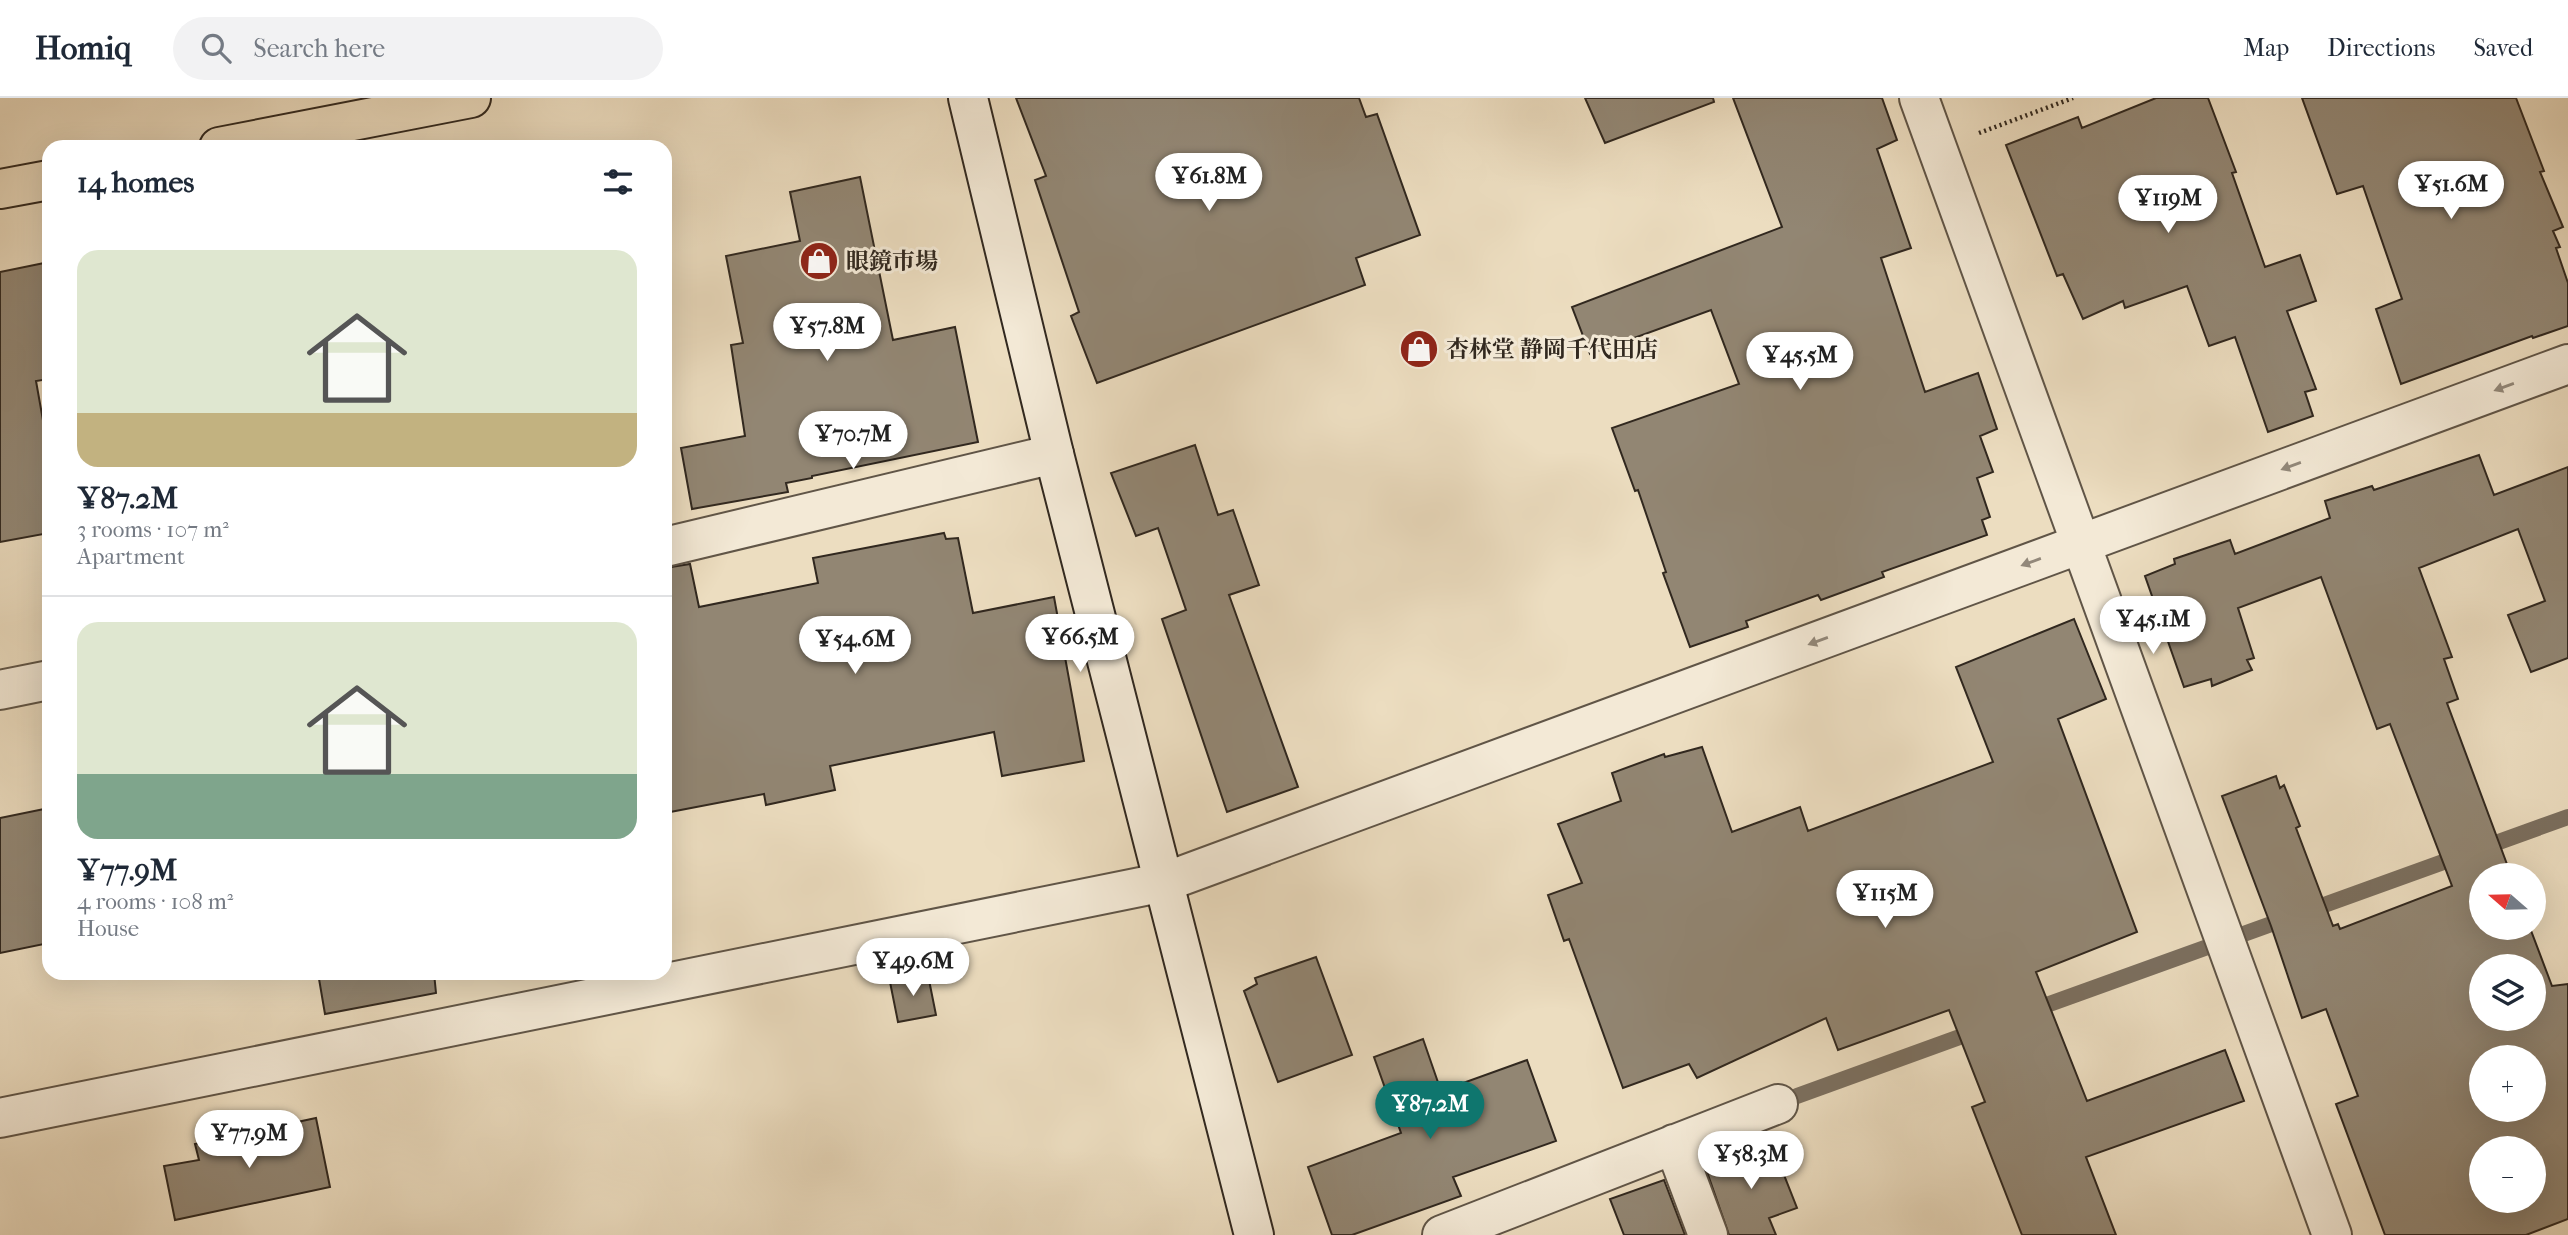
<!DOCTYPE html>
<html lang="en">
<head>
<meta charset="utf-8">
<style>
  body { margin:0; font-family:"IM FELL French Canon","Noto Serif JP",serif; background:#f2f2f3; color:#1f2937; height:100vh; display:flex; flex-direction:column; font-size:26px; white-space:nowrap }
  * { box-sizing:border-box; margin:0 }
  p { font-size:23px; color:#747a83 }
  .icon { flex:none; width:38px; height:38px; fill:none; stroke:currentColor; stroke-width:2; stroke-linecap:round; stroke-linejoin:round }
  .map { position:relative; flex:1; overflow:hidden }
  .panel { position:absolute; left:42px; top:42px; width:630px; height:840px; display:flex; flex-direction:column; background:#fff; border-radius:21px; box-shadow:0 7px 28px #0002 }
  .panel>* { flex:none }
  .needle { width:46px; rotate:290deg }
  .tools { position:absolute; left:2469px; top:765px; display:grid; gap:14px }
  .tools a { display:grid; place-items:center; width:77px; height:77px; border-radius:50%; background:#fff; box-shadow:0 7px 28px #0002; font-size:35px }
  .price { position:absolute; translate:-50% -60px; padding:0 16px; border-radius:24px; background:#fff; color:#222; font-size:23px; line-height:46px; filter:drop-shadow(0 2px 4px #0008) }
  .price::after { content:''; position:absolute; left:50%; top:42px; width:21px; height:16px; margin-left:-10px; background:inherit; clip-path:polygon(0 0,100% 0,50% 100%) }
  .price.on { background:#0f766e; color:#fff }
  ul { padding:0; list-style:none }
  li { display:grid; align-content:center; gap:14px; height:371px; padding:0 35px }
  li+li { border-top:2px solid #e0e1e3 }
  li span { display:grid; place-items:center; height:217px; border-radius:21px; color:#555 }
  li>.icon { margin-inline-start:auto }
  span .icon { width:126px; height:126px; fill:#fffc; stroke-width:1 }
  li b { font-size:30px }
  h2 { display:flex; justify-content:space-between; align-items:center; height:84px; padding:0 35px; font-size:30px }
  header { display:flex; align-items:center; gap:42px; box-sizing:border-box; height:98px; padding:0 35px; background:#fff; border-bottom:2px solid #e0e1e3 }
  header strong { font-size:33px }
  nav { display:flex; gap:38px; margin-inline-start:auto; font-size:24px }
  .search { width:490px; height:63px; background:#f2f2f3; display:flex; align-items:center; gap:18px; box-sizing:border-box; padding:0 24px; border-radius:38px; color:#747a83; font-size:26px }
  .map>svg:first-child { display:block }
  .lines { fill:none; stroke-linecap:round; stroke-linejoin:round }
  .stream { stroke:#7b6f5f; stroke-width:16 }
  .building { fill:#928673; stroke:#31281f; stroke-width:2; fill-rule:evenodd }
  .street-casing { stroke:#605547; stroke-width:42 }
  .secondary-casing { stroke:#31281f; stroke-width:42 }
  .primary-casing { stroke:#31281f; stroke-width:42 }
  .path { stroke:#31281f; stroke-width:4.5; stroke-dasharray:2 3.5; stroke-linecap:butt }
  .street { stroke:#f3e9d6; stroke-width:38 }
  .secondary { stroke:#f3e9d6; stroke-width:38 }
  .primary { stroke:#ecddc0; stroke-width:38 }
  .oneway { fill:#92887a }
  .labels { text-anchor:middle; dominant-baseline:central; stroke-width:6; stroke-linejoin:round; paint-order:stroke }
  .poi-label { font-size:23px; font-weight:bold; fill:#31281f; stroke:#f3e9d6; text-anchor:start }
</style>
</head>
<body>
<header>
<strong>Homiq</strong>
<div class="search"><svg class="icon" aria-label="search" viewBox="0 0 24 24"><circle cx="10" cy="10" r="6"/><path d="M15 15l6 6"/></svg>Search here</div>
<nav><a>Map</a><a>Directions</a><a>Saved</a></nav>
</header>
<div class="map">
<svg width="2568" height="1137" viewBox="0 0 2568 1137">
  <rect width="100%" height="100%" fill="#ecddc0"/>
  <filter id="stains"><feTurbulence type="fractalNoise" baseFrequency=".00286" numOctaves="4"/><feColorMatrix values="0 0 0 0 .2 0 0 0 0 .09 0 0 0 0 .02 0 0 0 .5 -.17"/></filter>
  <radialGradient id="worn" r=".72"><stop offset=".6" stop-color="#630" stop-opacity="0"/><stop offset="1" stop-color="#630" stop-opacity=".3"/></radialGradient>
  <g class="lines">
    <path class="stream" d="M2030,913L2568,719
      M1797,998L1979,932"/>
  </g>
  <path class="building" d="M1016,0H1359L1366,19L1377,16L1420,137L1356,160L1365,187L1097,285L1071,218L1079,214L1035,82L1046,78Z
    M1585,0H1713L1714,4L1605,45Z
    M1733,0H1882L1897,42L1877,51L1911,150L1881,160L1925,294L1978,275L1997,331L1980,338L1993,374L1977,380L1990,419L1982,422L1987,437L1882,474L1884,479L1821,502L1818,497L1746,523L1748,529L1690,549L1663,475L1666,474L1638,392L1635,393L1612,330L1739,286L1711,212L1590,256L1572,209L1782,129Z
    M2156,0H2208L2236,74L2232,75L2265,169L2300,157L2316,203L2287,213L2316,291L2305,294L2313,318L2268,334L2235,239L2209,248L2187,188L2125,210L2123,203L2083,221L2063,176L2057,178L2006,47L2078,19L2082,30Z
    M2302,0H2516L2544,73L2540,74L2563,129L2553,133L2560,149L2556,150L2568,185V228L2533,240L2532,238L2401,286L2376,211L2402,201L2363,88L2337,96Z
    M860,79L893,242L955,229L978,344L812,378V380L786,385L788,394L692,411L681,350L745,338L731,247L743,245L726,158L800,143L790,94Z
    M49,164V281L36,283L49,356V435L0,444V174Z
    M1195,347L1218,417L1233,412L1259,487L1229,497L1298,689L1227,714L1162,521L1186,512L1158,430L1136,438L1111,375Z
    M2479,357L2494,397L2568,369V560L2531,574L2508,517L2545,503L2518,431L2419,470L2452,559L2444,561L2458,601L2447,605L2511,777H2482V830H2530L2552,888L2568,886V1121L2526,1137H2385L2336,1006L2358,998L2326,911L2302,920L2271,828L2222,698L2276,678L2280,690L2284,687L2300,728L2296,730L2333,828L2338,826L2340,831L2452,788L2390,626L2377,631L2321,479L2238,510L2254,560L2247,562L2252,572L2212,588L2211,581L2184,589L2145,478L2175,466L2174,461L2230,442L2235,456L2330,420L2325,403L2372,388L2374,392ZM2482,868H2534V920H2482ZM2482,959H2534V1012H2482ZM2482,1050H2534V1102H2482Z
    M944,435L946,441L958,440L973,515L1054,499L1084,663L1002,678L994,634L830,668L835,692L766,707L764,696L665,715V470L690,466L699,509L818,485L813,460Z
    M2074,521L2106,601L2058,621L2137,834L2036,874L2087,1003L2225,952L2244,1003L2086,1059L2116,1137H2022L1972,1009L1985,1004L1949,912L1838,952L1826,920L1697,980L1689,966L1623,990L1569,841L1564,843L1548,797L1582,785L1558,726L1621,703L1612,675L1664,656L1665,659L1702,649L1732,734L1800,709L1808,733L1993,664L1956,569Z
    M49,710V845L0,855V720Z
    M1316,859L1352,957L1278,984L1244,893L1257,886L1255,880Z
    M318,875H434L436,895L325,916Z
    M928,877L936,917L898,924L890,884Z
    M1423,941L1441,993L1527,962L1556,1043L1453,1079L1461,1098L1352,1137H1332L1308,1069L1401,1035L1374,959Z
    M316,1020L330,1089L175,1122L164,1068L199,1062L195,1046Z
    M1771,1044L1797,1110L1769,1120L1776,1137H1729L1705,1068Z
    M1664,1082L1685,1137H1624L1610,1101Z"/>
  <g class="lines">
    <g class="street-casing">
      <path id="street" d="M1919,0L2332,1137
        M665,449L1054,356
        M0,592L49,582
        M0,1020L1165,784L2568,266
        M1674,1046L1708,1137
        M1442,1137L1778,1006"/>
    </g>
    <g class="secondary-casing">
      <path id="secondary" d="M968,0L1054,356L1254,1137"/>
    </g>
    <g class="primary-casing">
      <path id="primary" d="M219,49L471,0
        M0,91L49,82"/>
    </g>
    <path class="path" d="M1979,35L2073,0"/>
    <use href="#street" class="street"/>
    <use href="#secondary" class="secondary"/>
    <use href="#primary" class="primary"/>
  </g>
  <defs><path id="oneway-solid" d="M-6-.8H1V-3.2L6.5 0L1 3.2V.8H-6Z" transform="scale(1.75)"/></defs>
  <g class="oneway">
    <use href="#oneway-solid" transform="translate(2504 289) rotate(160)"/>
    <use href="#oneway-solid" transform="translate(2291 368) rotate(160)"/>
    <use href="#oneway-solid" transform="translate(2031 464) rotate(160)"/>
    <use href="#oneway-solid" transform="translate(1818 543) rotate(160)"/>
  </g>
  <defs>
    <g id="shop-disc" transform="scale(2.0125)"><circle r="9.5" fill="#8f2418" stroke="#f3e9d6"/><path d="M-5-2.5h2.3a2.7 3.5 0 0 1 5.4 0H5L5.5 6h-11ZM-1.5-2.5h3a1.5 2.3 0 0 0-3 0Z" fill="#fff"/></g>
  </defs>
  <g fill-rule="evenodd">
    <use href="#shop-disc" x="819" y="163"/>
    <use href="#shop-disc" x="1419" y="251"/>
  </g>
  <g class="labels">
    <g class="poi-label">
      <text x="846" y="163">眼鏡市場</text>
      <text x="1446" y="251">杏林堂 静岡千代田店</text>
    </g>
  </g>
  <rect width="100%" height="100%" filter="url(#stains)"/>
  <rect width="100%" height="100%" fill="url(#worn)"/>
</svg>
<div class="tools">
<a><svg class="needle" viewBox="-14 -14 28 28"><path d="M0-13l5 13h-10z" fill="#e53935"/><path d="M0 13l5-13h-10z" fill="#747a83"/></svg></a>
<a><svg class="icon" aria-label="layers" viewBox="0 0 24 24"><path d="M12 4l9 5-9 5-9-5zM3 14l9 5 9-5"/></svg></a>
<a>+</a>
<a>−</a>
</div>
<b class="price" style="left:1209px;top:115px">¥61.8M</b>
<b class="price" style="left:2451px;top:123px">¥51.6M</b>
<b class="price" style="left:2168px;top:137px">¥119M</b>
<b class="price" style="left:827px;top:265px">¥57.8M</b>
<b class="price" style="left:1800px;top:294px">¥45.5M</b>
<b class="price" style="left:853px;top:373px">¥70.7M</b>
<b class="price" style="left:2153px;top:558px">¥45.1M</b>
<b class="price" style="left:1080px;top:576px">¥66.5M</b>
<b class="price" style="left:855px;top:578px">¥54.6M</b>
<b class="price" style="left:1885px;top:832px">¥115M</b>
<b class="price" style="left:913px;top:900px">¥49.6M</b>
<b class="price on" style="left:1430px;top:1043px">¥87.2M</b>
<b class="price" style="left:249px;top:1072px">¥77.9M</b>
<b class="price" style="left:1751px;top:1093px">¥58.3M</b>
<section class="panel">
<h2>14 homes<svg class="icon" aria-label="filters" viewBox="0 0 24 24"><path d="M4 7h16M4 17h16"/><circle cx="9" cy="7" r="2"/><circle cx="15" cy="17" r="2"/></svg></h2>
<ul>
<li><span style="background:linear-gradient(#dfe7d0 75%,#c2b280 0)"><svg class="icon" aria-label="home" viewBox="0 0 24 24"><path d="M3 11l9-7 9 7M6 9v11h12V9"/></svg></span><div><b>¥87.2M</b><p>3 rooms · 107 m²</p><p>Apartment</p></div></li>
<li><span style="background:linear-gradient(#dfe7d0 70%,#7fa58c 0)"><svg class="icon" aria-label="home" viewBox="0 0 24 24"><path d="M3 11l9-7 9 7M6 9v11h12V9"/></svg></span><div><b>¥77.9M</b><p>4 rooms · 108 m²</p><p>House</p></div></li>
</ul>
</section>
</div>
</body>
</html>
